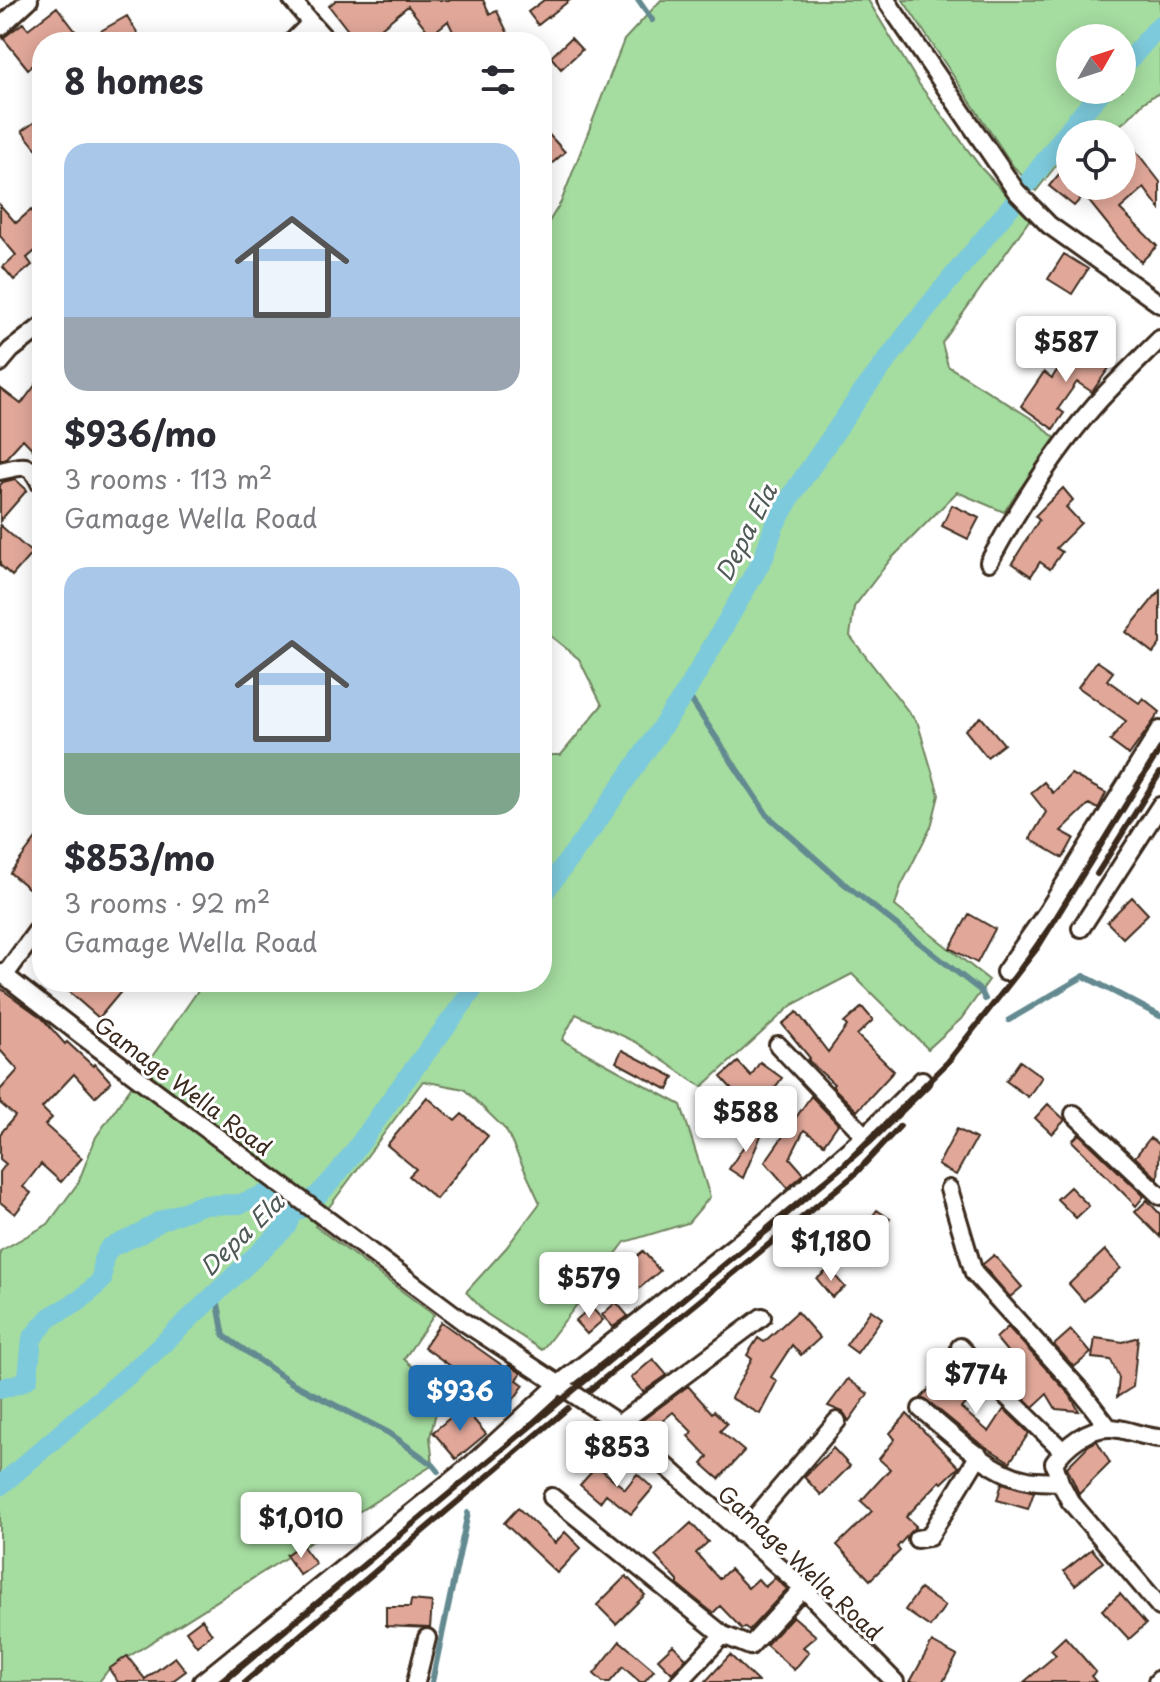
<!DOCTYPE html>
<html lang="en">
<head>
<meta charset="utf-8">
<style>
  body { margin:0; font-family:"Playpen Sans",sans-serif; background:#f7f7f7; color:#2b2b33; height:100vh; display:flex; flex-direction:column; font-size:30px; white-space:nowrap }
  * { box-sizing:border-box; margin:0 }
  p { font-size:26px; color:#7c7c81 }
  .icon { flex:none; width:44px; height:44px; fill:none; stroke:currentColor; stroke-width:2; stroke-linecap:round; stroke-linejoin:round }
  .map { position:relative; flex:1; overflow:hidden }
  .panel { position:absolute; left:32px; top:32px; width:520px; height:960px; display:flex; flex-direction:column; background:#fff; border-radius:32px; box-shadow:0 4px 20px #0003 }
  .panel>* { flex:none }
  .needle { width:52px; rotate:51deg }
  .tools { position:absolute; left:1056px; top:24px; display:grid; gap:16px }
  .tools a { display:grid; place-items:center; width:80px; height:80px; border-radius:50%; background:#fff; box-shadow:0 4px 20px #0003; font-size:40px }
  .price { position:absolute; translate:-50% -68px; padding:0 18px; border-radius:8px; background:#fff; color:#222; font-size:26px; line-height:52px; filter:drop-shadow(0 2px 4px #0008) }
  .price::after { content:''; position:absolute; left:50%; top:48px; width:24px; height:18px; margin-left:-12px; background:inherit; clip-path:polygon(0 0,100% 0,50% 100%) }
  .price.selected { background:#1f6fb2; color:#fff }
  ul { padding:0; list-style:none }
  li { display:grid; align-content:center; gap:16px; height:424px; padding:0 32px }
  li span { display:grid; place-items:center; height:248px; border-radius:24px; color:#555 }
  li>.icon { margin-inline-start:auto }
  span .icon { width:144px; height:144px; fill:#fffc; stroke-width:1 }
  li b { font-size:34px }
  h2 { display:flex; justify-content:space-between; align-items:center; height:96px; padding:0 32px; font-size:34px }
  .map>svg:first-child { display:block }
  .green { fill:#a5dca0; stroke:#70835f; stroke-width:2; fill-rule:evenodd }
  .lines { fill:none; stroke-linecap:round; stroke-linejoin:round }
  .stream { stroke:#638a90; stroke-width:6 }
  .canal { stroke:#7dcadc; stroke-width:20 }
  .building { fill:#e1a89a; stroke:#3b2a1e; stroke-width:2 }
  .street-casing { stroke:#3b2a1e; stroke-width:22 }
  .street { stroke:#fff; stroke-width:16 }
  .rail { stroke:#3b2a1e; stroke-width:6 }
  .labels { text-anchor:middle; dominant-baseline:central; stroke-width:6; stroke-linejoin:round; paint-order:stroke }
  .street-label { font-size:22px; fill:#3b2a1e; stroke:#fff }
  .water-label { font-size:24px; font-style:italic; fill:#4f5a57; stroke:#fff }
</style>
</head>
<body>
<div class="map">
<svg width="1160" height="1682" viewBox="0 0 1160 1682">
  <rect width="100%" height="100%" fill="#fff"/>
  <filter id="ink" filterUnits="userSpaceOnUse"><feTurbulence type="fractalNoise" baseFrequency=".0125" numOctaves="2"/><feDisplacementMap in="SourceGraphic" scale="16" xChannelSelector="R" yChannelSelector="G"/><feConvolveMatrix kernelMatrix="1 2 1 2 8 2 1 2 1" color-interpolation-filters="sRGB"/></filter>
  <g filter="url(#ink)">
    <path class="green" d="M661,0H868L919,84L982,169L1030,219L942,343L948,366L1037,422L1055,438L1004,512L957,492L890,560L854,607L850,636L918,724L939,795L931,827L901,886L895,906L989,980L961,1019L928,1049L852,974L792,1005L702,1087L636,1042L576,1014L562,1040L681,1105L710,1197L688,1223L625,1242L542,1350L487,1314L466,1292L506,1248L540,1203L506,1130L464,1089L423,1081L315,1226L434,1315L404,1359L441,1392L430,1437L433,1465L109,1669L99,1682H0V1251L48,1224L78,1183L96,1137L204,982H542V755H561L602,705L579,659L542,629V233L561,202L624,40Z
      M903,0H1160V93C1137,102 1137,114 1120,125C1105,135 1087,134 1070,134V148L1036,191L1013,166ZM1070,38H1122V90H1070Z"/>
    <g class="lines">
      <path class="stream" d="M638,0L652,20
        M686,692L767,815L842,882L981,991L985,999
        M1009,1020L1084,976L1160,1016
        M216,1293L224,1336L292,1383L389,1433L433,1465L438,1471
        M432,1682L468,1513"/>
      <path class="canal" d="M1122,68L1160,25
        M1029,182L1073,124L1103,90
        M542,895L596,823L686,692L764,557L774,526L793,493L859,397L922,314L1011,206
        M0,1389L20,1383L28,1378L32,1338L50,1317L80,1300L102,1280L103,1260L109,1248L140,1234L160,1221L202,1205L240,1204L266,1194L276,1198L292,1213
        M0,1486L149,1357L286,1227L292,1213C326,1201 370,1127 393,1097C421,1058 451,1022 478,982"/>
    </g>
    <path class="building" d="M336,0H483L490,14L497,11L512,42H458L448,21L431,35L408,6L364,42H357L329,6Z
      M544,0H570L538,25L528,12Z
      M57,7L83,41L127,16L143,42H42V57L28,69L3,38L23,23L28,29Z
      M571,38L582,50L561,69L551,57Z
      M36,121L42,128V156L22,131Z
      M542,127L565,152L549,166L542,158Z
      M1122,133L1160,182V209L1144,188L1120,209L1157,246L1141,262L1121,241L1084,195L1074,206L1049,186L1070,161V186H1122Z
      M0,205L16,223L31,210L42,223V245L27,258L32,265L14,280L3,267L16,255L0,236Z
      M1064,254L1088,269L1072,294L1048,279Z
      M1087,342L1114,361L1092,392L1077,382L1058,409L1064,413L1053,429L1021,406L1044,372L1052,378L1067,355L1074,360Z
      M42,376V459L23,439L5,459L0,460V388L21,404Z
      M15,479L27,490L0,521V485L3,482Z
      M1063,488L1073,500L1066,507L1081,523L1056,548L1062,552L1050,569L1040,562L1031,576L1012,563L1039,520L1035,516Z
      M952,505L979,518L968,539L942,526Z
      M0,525L32,553L12,576L0,565Z
      M1160,590V644L1153,653L1126,632Z
      M1097,661L1113,672L1107,680L1139,703L1143,698L1160,712L1129,755L1110,741L1126,721L1078,687Z
      M981,717L1004,744L987,757L965,730Z
      M1071,774L1106,793L1098,809L1089,804L1061,831L1074,838L1063,858L1030,839L1046,812L1031,793L1044,782L1053,793Z
      M42,831V879L32,891L10,873Z
      M1132,897L1148,914L1123,938L1107,922Z
      M969,914L995,929L977,963L950,948Z
      M77,982H129L99,1018L69,992Z
      M0,988L42,1018L65,1044L67,1042L93,1066L95,1064L111,1082L95,1097L74,1074L42,1108L52,1118L45,1125L82,1158L61,1182L41,1164L23,1187L31,1193L15,1214L0,1202V1172L6,1164L0,1159V1134L15,1116L0,1103V1090L18,1070L0,1050Z
      M862,1007L873,1020L857,1035L894,1071L857,1111L832,1086L834,1084L808,1060L810,1058L782,1024L797,1012L828,1052L847,1026L844,1023Z
      M622,1050L674,1077L668,1090L616,1062Z
      M1020,1061L1042,1077L1028,1097L1006,1081Z
      M738,1062L751,1076L760,1062L782,1078L771,1093L777,1096L769,1117L740,1105L742,1100L721,1077Z
      M811,1096L838,1124L824,1144L804,1130L790,1158L804,1174L788,1188L765,1162Z
      M427,1097L455,1121L462,1114L488,1136L436,1199L409,1176L416,1169L387,1145Z
      M1048,1104L1065,1120L1052,1134L1035,1118Z
      M756,1127L763,1131L743,1178L729,1169Z
      M957,1129L976,1139L956,1175L938,1165Z
      M1079,1134L1144,1196L1136,1206L1072,1141Z
      M1150,1138L1160,1145L1158,1179L1135,1157Z
      M1070,1187L1089,1206L1076,1218L1057,1199Z
      M1147,1200L1160,1214V1237L1135,1212Z
      M877,1210L890,1219L877,1236L864,1227Z
      M1105,1250L1121,1268L1084,1301L1069,1284Z
      M643,1251L660,1271L624,1301L607,1281Z
      M994,1255L1022,1287L1010,1297L984,1267L983,1264Z
      M829,1269L845,1287L832,1297L817,1279Z
      M616,1302L628,1316L613,1327L602,1315Z
      M591,1307L603,1320L587,1334L575,1321Z
      M871,1310L882,1318L857,1353L846,1345Z
      M797,1312L820,1338L801,1355L792,1345L771,1377L777,1381L760,1414L731,1398L752,1359L747,1355L758,1338L764,1342Z
      M441,1322L506,1368L509,1365L521,1373L517,1380L524,1385L508,1407L424,1347Z
      M1008,1327L1070,1395L1079,1411L1056,1409L1047,1394L1033,1407L1009,1384L1023,1371L996,1338Z
      M1071,1330L1091,1353L1074,1367L1054,1345Z
      M1138,1337L1133,1387L1117,1397L1119,1378L1111,1360L1092,1358L1095,1338L1123,1342Z
      M653,1359L667,1375L643,1392L631,1378Z
      M962,1366L982,1387L961,1408L989,1432L1004,1409L1029,1433L1010,1462L978,1442L928,1401L921,1398L934,1384L940,1389Z
      M848,1379L868,1394L849,1421L843,1412L828,1406Z
      M688,1386L712,1413L714,1411L727,1424L720,1431L744,1451L719,1479L702,1464L708,1457L688,1436L692,1432L673,1412L649,1432L640,1422Z
      M463,1407L486,1434L456,1459L433,1432Z
      M907,1414L959,1467L942,1483L940,1481L906,1517L916,1526L897,1547L900,1551L870,1580L837,1545L872,1511L861,1501L890,1469L879,1459L895,1439L890,1433Z
      M1097,1441L1110,1463L1079,1494L1067,1467L1089,1445Z
      M833,1448L850,1466L821,1495L804,1477Z
      M597,1466L625,1489L637,1474L653,1488L631,1514L606,1494L600,1502L580,1485Z
      M1002,1483L1034,1492L1028,1509L997,1500Z
      M518,1508L555,1543L565,1532L581,1548L557,1573L504,1523Z
      M691,1523L708,1542L696,1553L719,1579L730,1569L748,1588L758,1579L765,1587L775,1578L787,1589L749,1630L745,1627L742,1629L720,1606L713,1613L678,1585V1581L655,1556Z
      M301,1544L316,1564L300,1575L286,1555Z
      M1092,1549L1103,1562L1075,1585L1064,1571Z
      M626,1576L645,1595L616,1624L597,1605Z
      M920,1589L945,1606L930,1627L905,1610Z
      M1120,1594L1146,1624L1129,1639L1102,1610Z
      M411,1600L432,1602L430,1628L386,1626V1607H410Z
      M793,1616L816,1636L803,1647L809,1652L794,1670L766,1645Z
      M202,1619L212,1634L197,1646L186,1631Z
      M1065,1637L1096,1672L1091,1676L1096,1682H1024L1056,1655L1051,1650Z
      M620,1641L654,1670L644,1682H640L623,1667L610,1682H603L594,1674Z
      M932,1642L957,1656L943,1682H910Z
      M673,1645L686,1658L672,1673L658,1659Z
      M730,1655L758,1682H705Z
      M127,1656L145,1679L175,1657L186,1671L171,1682H118L109,1669Z"/>
    <g class="lines">
      <g class="street-casing">
        <path id="street" d="M292,0L311,23L292,42
          M886,0L1016,191L1049,225L1160,304
          M311,23L328,42
          M0,27L29,0
          M0,363L11,350L42,326
          M0,471C22,467 29,460 40,483
          M989,562C1019,507 1054,452 1095,405C1116,382 1138,361 1160,339
          M1081,928L1160,806
          M0,972L81,1035L464,1322L619,1424L803,1588L895,1682
          M1005,972L1047,912L1160,730
          M5,975L42,924
          M1074,1114L1160,1196
          M865,1136L922,1080
          M949,1189L974,1273L1078,1388L1109,1428
          M960,1347L998,1388L1062,1450
          M921,1409C949,1432 991,1474 1028,1480C1038,1482 1049,1481 1060,1482
          M619,1424L762,1317
          M1160,1438C1143,1437 1127,1429 1111,1428C1088,1427 1065,1446 1054,1463L1060,1482L1070,1501L1160,1607
          M552,1497L723,1635
          M741,1534L837,1421
          M917,1539L929,1537L979,1455
          M202,1682L472,1464L558,1385L765,1222L865,1136L778,1045
          M416,1682L427,1638
          M679,1682L723,1635L750,1646L803,1588
          M1157,1682L1160,1679"/>
      </g>
      <use href="#street" class="street"/>
      <path class="rail" d="M1097,874L1160,773
        M590,1390L853,1176L900,1126
        M223,1682L844,1165L947,1063L1038,947L1160,749
        M245,1682L568,1408"/>
    </g>
  </g>
  <g class="labels">
    <g class="street-label">
      <text transform="translate(184 1085) rotate(37)">Gamage Wella Road</text>
      <text transform="translate(801 1562) rotate(43)">Gamage Wella Road</text>
    </g>
    <g class="water-label">
      <text transform="translate(745 532) rotate(-63)">Depa Ela</text>
      <text transform="translate(241 1234) rotate(-44)">Depa Ela</text>
    </g>
  </g>
</svg>
<div class="tools">
<a><svg class="needle" viewBox="-14 -14 28 28"><path d="M0-13l5 13h-10z" fill="#e53935"/><path d="M0 13l5-13h-10z" fill="#7c7c81"/></svg></a>
<a><svg class="icon" aria-label="locate" viewBox="0 0 24 24"><circle cx="12" cy="12" r="6"/><path d="M12 2v4M12 18v4M2 12h4M18 12h4"/></svg></a>
</div>
<b class="price" style="left:1066px;top:384px">$587</b>
<b class="price" style="left:746px;top:1154px">$588</b>
<b class="price" style="left:831px;top:1283px">$1,180</b>
<b class="price" style="left:589px;top:1320px">$579</b>
<b class="price" style="left:976px;top:1416px">$774</b>
<b class="price selected" style="left:460px;top:1433px">$936</b>
<b class="price" style="left:617px;top:1489px">$853</b>
<b class="price" style="left:301px;top:1560px">$1,010</b>
<section class="panel">
<h2>8 homes<svg class="icon" aria-label="filters" viewBox="0 0 24 24"><path d="M4 7h16M4 17h16"/><circle cx="9" cy="7" r="2"/><circle cx="15" cy="17" r="2"/></svg></h2>
<ul>
<li><span style="background:linear-gradient(#a9c7e8 70%,#9aa5b1 0)"><svg class="icon" aria-label="home" viewBox="0 0 24 24"><path d="M3 11l9-7 9 7M6 9v11h12V9"/></svg></span><div><b>$936/mo</b><p>3 rooms · 113 m²</p><p>Gamage Wella Road</p></div></li>
<li><span style="background:linear-gradient(#a9c7e8 75%,#7fa58c 0)"><svg class="icon" aria-label="home" viewBox="0 0 24 24"><path d="M3 11l9-7 9 7M6 9v11h12V9"/></svg></span><div><b>$853/mo</b><p>3 rooms · 92 m²</p><p>Gamage Wella Road</p></div></li>
</ul>
</section>
</div>
</body>
</html>
